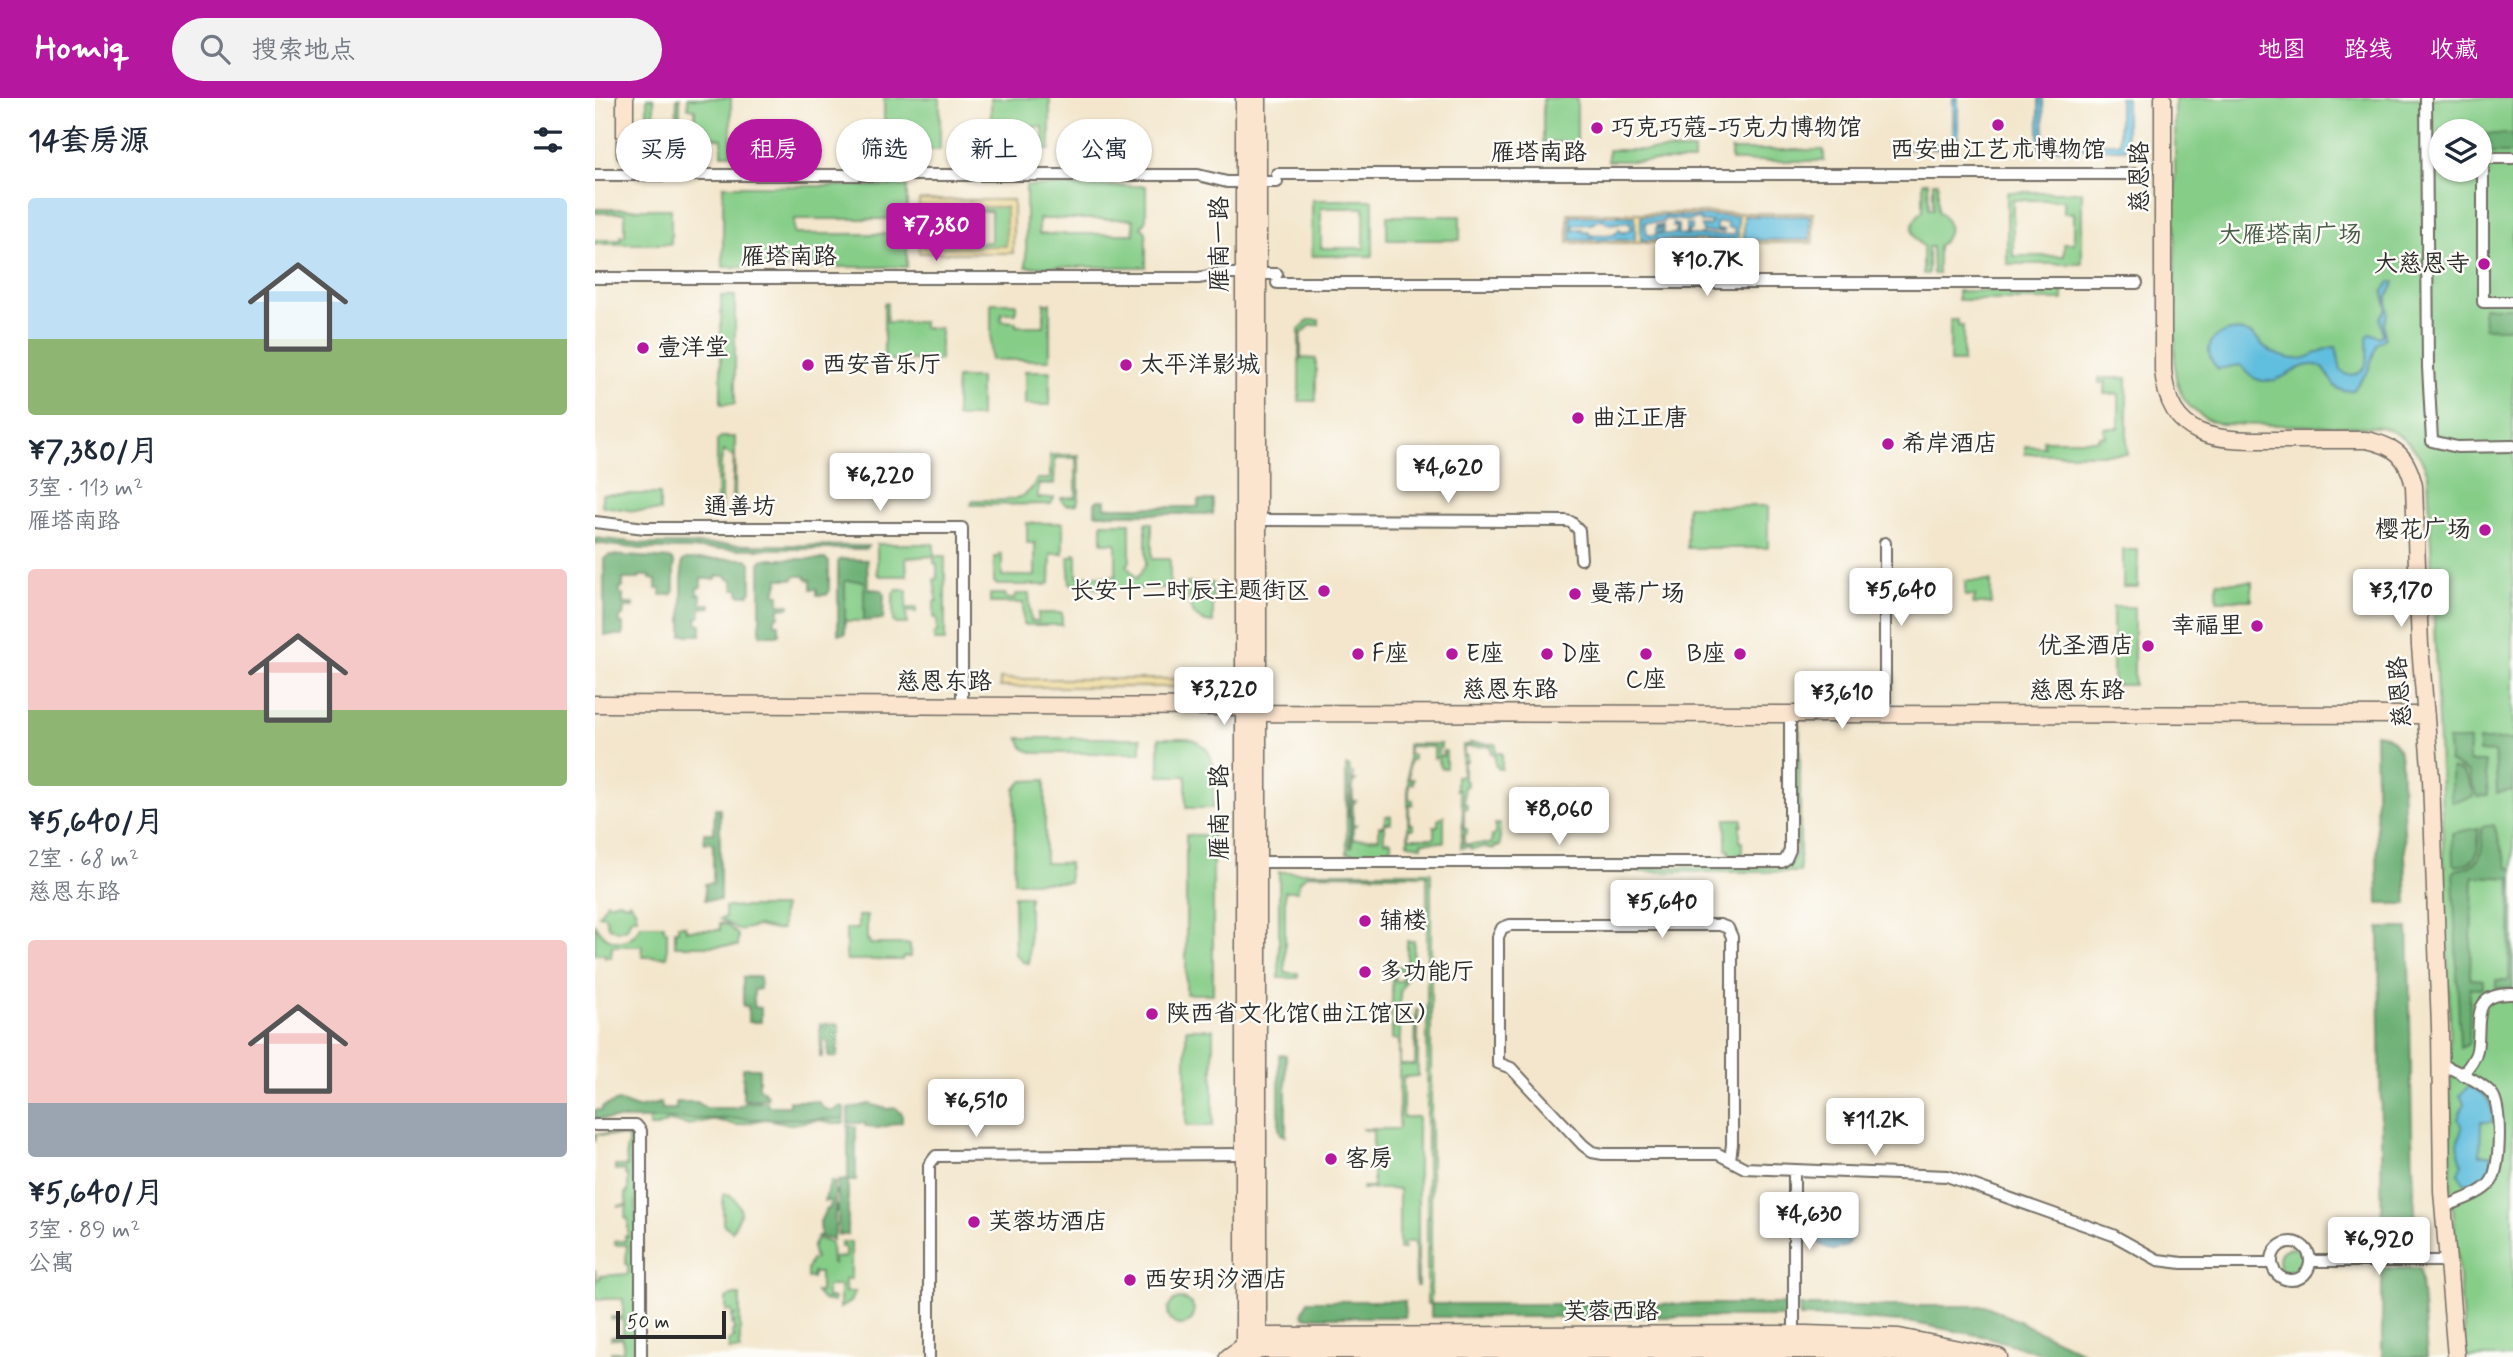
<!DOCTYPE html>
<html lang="zh">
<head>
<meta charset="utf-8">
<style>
  body { margin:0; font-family:Mynerve,"LXGW WenKai TC",sans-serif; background:#f2f2f3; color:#1f2937; height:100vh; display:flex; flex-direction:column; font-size:26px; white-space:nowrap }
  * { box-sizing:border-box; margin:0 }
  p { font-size:23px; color:#747a83 }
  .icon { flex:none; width:38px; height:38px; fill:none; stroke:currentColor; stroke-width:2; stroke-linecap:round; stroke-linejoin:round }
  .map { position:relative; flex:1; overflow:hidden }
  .drawer { display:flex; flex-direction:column; background:#fff; width:595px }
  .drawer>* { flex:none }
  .banner { position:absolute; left:21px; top:21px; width:665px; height:63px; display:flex; gap:14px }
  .controls { position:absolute; left:1834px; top:21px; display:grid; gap:14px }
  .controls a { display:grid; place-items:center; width:63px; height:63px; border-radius:50%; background:#fff; box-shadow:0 2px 5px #0004; font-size:35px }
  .scale { position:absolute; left:21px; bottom:18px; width:110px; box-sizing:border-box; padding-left:7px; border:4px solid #2b2b2b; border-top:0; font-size:19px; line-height:24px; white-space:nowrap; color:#2b2b2b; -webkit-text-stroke:5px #fdfcf7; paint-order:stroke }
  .price { position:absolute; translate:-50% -60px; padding:0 16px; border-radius:7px; background:#fff; color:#222; font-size:23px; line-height:46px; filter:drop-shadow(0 2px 4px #0008) }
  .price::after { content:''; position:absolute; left:50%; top:42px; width:21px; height:16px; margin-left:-10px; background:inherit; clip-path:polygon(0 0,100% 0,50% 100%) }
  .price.on { background:#b5179e; color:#fff }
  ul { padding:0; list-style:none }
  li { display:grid; align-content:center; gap:14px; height:371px; padding:0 28px }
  li span { display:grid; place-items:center; height:217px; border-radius:7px; color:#555 }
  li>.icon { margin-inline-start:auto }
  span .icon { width:126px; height:126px; fill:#fffc; stroke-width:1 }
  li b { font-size:30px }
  h2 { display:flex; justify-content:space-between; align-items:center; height:84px; padding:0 28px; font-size:30px }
  .pill { padding:0 24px; border-radius:32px; background:#fff; box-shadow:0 2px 5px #0004; font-size:24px; line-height:63px }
  .pill.on { background:#b5179e; color:#fff }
  header { display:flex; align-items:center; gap:42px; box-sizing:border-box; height:98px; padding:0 35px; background:#b5179e; color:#fff }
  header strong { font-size:33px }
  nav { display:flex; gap:38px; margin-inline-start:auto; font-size:24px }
  .search { width:490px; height:63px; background:#f2f2f3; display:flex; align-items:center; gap:18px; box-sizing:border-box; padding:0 24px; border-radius:38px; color:#747a83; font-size:26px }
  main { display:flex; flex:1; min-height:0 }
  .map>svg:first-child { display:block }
  .green { fill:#86cd88; stroke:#587c5a; stroke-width:2; fill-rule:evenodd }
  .forest { fill:#6cb074; stroke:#4c6e50; stroke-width:2 }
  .sand { fill:#eeda9e; stroke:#8c8264; stroke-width:2; fill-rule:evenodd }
  .water { fill:#60bede; stroke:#467484; stroke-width:2; fill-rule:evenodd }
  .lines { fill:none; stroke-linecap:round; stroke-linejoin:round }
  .street-casing { stroke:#716c63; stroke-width:14 }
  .secondary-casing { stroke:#716c63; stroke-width:19 }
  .street { stroke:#fff; stroke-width:10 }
  .secondary { stroke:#fce5cf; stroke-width:16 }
  .poi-dot { fill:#b5179e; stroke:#fdfcf7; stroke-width:2.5 }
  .labels { text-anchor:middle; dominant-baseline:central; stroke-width:5; stroke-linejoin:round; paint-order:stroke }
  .poi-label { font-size:24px; fill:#2b2b2b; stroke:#fdfcf7; text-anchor:start }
  .street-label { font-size:24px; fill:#2b2b2b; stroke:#fdfcf7 }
  .park-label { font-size:24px; fill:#465c47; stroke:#fdfcf7 }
</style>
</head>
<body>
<header>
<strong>Homiq</strong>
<div class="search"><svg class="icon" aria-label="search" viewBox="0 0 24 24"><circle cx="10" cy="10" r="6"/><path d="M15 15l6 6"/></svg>搜索地点</div>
<nav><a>地图</a><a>路线</a><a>收藏</a></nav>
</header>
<main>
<section class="drawer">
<h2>14套房源<svg class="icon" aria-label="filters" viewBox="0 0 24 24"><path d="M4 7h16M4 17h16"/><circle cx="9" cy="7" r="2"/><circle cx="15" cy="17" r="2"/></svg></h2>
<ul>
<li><span style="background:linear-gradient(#bfe0f5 65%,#8fb573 0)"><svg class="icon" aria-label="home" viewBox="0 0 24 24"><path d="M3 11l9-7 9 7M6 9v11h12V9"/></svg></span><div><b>¥7,380/月</b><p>3室 · 113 m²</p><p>雁塔南路</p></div></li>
<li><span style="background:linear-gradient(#f6c9c9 65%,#8fb573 0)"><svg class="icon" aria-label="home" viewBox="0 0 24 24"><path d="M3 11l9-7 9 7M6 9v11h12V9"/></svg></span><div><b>¥5,640/月</b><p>2室 · 68 m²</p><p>慈恩东路</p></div></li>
<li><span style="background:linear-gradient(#f6c9c9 75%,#9aa5b1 0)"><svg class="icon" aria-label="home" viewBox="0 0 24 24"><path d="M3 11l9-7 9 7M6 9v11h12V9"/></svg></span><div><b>¥5,640/月</b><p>3室 · 89 m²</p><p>公寓</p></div></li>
</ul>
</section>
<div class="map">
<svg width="1918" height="1259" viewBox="0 0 1918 1259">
  <rect width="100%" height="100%" fill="#fdfcf7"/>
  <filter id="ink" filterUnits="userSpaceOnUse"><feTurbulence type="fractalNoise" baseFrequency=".0143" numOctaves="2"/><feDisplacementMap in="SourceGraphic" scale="14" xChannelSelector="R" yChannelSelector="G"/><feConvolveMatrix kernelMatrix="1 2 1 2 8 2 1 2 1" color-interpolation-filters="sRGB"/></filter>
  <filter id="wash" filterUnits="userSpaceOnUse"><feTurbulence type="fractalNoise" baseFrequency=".00686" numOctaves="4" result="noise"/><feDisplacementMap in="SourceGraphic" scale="28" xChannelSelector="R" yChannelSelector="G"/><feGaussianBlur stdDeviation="1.57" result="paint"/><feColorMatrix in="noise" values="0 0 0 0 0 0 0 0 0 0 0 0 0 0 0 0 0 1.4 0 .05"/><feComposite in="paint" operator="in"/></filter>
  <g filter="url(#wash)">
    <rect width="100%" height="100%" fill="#f3e6cc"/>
    <path class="green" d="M52,0H59V30H81L82,0H85V41H82V60H52Z
      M93,0H136V56H127V41L113,38L110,28L100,25V11L93,10Z
      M289,0H345V52H330L329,40H293V52H289Z
      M396,0H455V52H449L448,29H421V33H407V42H421V52H396Z
      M948,0H982V44H948Z
      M1580,0H1918V1259H1871L1856,1088L1855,921L1833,376C1824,352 1811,337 1786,329L1625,326C1600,319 1583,301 1580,274ZM1846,33H1885V72H1846Z
      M1013,52H1099V63H1013Z
      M1136,52H1229V63H1136Z
      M1328,84H1333L1334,111H1338V84H1343V113C1357,123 1357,138 1343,148V176H1338L1337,149H1333V176H1328V148C1314,138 1314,123 1328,113Z
      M128,88H312V169H128ZM199,121H302V136H199Z
      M431,88H551V123L546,129L551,134V169H431ZM444,121H538L539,136H444Z
      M1412,94H1487V166H1412ZM1418,102H1469V115H1479V145H1469V158H1418Z
      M717,102H778V158H717ZM726,110H769V150H726Z
      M327,108H411V149H327ZM348,113H396V144H348Z
      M0,111H76V146H0V142H26V138H30V115H0Z
      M792,118H865V142H792Z
      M1363,193H1468V202H1363Z
      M126,198H140V306H126Z
      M289,205H292V224H328V230H345V262H289Z
      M396,205H421V215H407L406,223L421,224V228H449V205H455V262H396Z
      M714,222H724V227H716L706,236V260L721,261V303H704V232Z
      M1355,222H1363V228H1368V264H1355Z
      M430,273H455V307H430Z
      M361,280H385V319H361Z
      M1504,280H1532V356H1430V348L1449,349L1448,342H1503L1504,338L1511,339L1509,330H1524V296H1509L1511,284L1504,285Z
      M126,339H140V401H137L139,359L129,353L126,363V414H122V343Z
      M455,357H484V398L482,406L471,407L466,402V400L481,399V360H460L459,386H443V400H459L456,406L376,407L378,402C402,402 432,408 442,381H455Z
      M7,396H65V413H39L7,408Z
      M1092,408H1173V450H1092Z
      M432,425H468V456H456L455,485L450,487H402L399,484V459H404V456H407V478H440V445H432Z
      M507,425H535V463L532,468L542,481L551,466V425H557V461H575V485L573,490L501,491L497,487L475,486L473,459H478L479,456H482V478H521V445H507Z
      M282,446H339V458H350V543H339V535H342V520H339V504L342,503L339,481H342V466L339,465V458L311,460L312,478H285L282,475Z
      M1528,452H1543V489H1528Z
      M250,483H269V523H250Z
      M1370,483H1396V506H1378L1380,497L1370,498Z
      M1622,484H1657V502H1622Z
      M592,485H618V525C595,523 592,505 592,485Z
      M301,492H312L311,510H321V514H311L312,526H301L298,523V496Z
      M395,496H410L412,501H419L421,496H434L436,523H443V515H467V527H428V505H395Z
      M1518,509H1539V587H1518Z
      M1201,627H1205V774H930V770L1189,769L1199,760L1201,752Z
      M546,640V655H440L429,651L424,640Z
      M590,640C627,646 618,681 618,710H591V678H564V640Z
      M875,645L901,646V655H907V671H903V668H900V656H897L896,648L869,649V658H872V663H869V683H872V688H869V705L872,706V710L869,711V731H872V735L869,736V746H896L897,738L900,737V726H905V748H900L899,751H892L891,749L876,751L875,748L866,750L868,711L864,692H861V678L867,677L868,647H875Z
      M813,646H846V650H843L844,658H848V653H851V670H846L843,660H839V649L814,648V657H818V662L814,663V681H818V686H814V701L818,702V707H814V725L818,726V731H814V740H839V728H843V722L849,718V744H827V748L813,746Z
      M751,668H754L755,674L753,718H755V749H757V717L755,716L758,674V682H761L758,685V703H761L758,706V727H761L758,730V741L784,740V728H788L791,718H796V725H789V743H796V752L793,757L752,755Z
      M450,682V765H474V784H419L420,691L428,683Z
      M1131,721H1147V727H1145V744H1147V757H1134V752H1131Z
      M591,737H618V896H591Z
      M684,774H836V1206H832V777L716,776C707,778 703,784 703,793H690V875H703V880H684Z
      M419,798H434V865L428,864L420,856Z
      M23,803L32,806L34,804L40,811L42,820H36L32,830L22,833L13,828L10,818L4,817L12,804L14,806Z
      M130,809H189L187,816V831L180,832L162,828L144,832L125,821L130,819Z
      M263,818H272V842H274L275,846H315V859H308L307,862H251V831H263Z
      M125,825L132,827L143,837V848H80V832H83V827H90L91,832H125Z
      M0,827C12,847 34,850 46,827H69V832H72V859H48L47,848H17L16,859H10V856H0Z
      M812,843H819L818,863L805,895V967H820L821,912H823V978L808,979V1019H823V1188H821L820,1144H809V1151H804V1091H767V1089H778V1033L767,1031H804V942L797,941V869H800V883H807V873H802V869L812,868Z
      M591,931H618V1028H591Z
      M54,1021H249V1025H238L223,1022L196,1026L170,1021L143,1027L120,1022L92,1027L75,1023L62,1029H54Z
      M0,1036H41V1259L16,1257V1254H28V1241H16V1239L28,1238V1222L16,1221V1219H28V1201H0V1171L1,1181H5V1178L33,1176V1167L31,1166L32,1147H20V1143H30V1138H33V1121L30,1120L32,1108H22L32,1107L30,1095L33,1094V1077H30V1072H20V1068H32L31,1049L33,1048V1039L1,1036L0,1044Z
      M128,1096H134C151,1111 147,1115 137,1133L128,1126Z
      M222,1140L236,1145L237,1166H239V1160L250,1159V1149H246V1144H256V1181H250V1194H260L255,1204L245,1210V1188H232V1200H239V1204L228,1202L221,1194H225V1175H218L217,1180H212V1172L216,1162L220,1161L217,1149Z
      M1683 1163a13 13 0 1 1 26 0a13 13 0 1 1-26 0Z
      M139,1197H145V1252H134V1243L140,1239L137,1237V1233L140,1232L137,1226L140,1224H137V1219L140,1217H137V1213H131V1200Z
      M573 1214a13 13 0 1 1 26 0a13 13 0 1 1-26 0Z"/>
    <path class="forest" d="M1885,36H1918V55H1885Z
      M1888,209H1918V230H1889Z
      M503,402H510V409H603V402H618V416H500V405Z
      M0,440L51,446L273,448L270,451H46L0,445Z
      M14,457L76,461L79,464V493L76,497H66V491H61V482L55,481V478H44V481H28V489L25,490V496L28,497V506H38V509L29,510L28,518L25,519V526H28V537H9V461Z
      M91,461H152L156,465V493L153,497H144V491H138V482L133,481L132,478H121V481H106V489L102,490V496L106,497V506H116V509L106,510V518L102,519V526H106V537H87V464Z
      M168,461H230L234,464V494L231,497H222V491H216V482L211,481L210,478H199V481H184L180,496L184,497V506H194V509L184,510V518L180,519V526H184V537H165V465Z
      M245,461L272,462L273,491L286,492L289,496L288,521L269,523V483H250V536H243V464Z
      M1780,635C1795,637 1802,644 1806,659L1812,806H1783Z
      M1853,642H1874V664H1890L1893,697L1882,699L1873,675L1854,663Z
      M1884,642H1918V692L1902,695L1900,655L1884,654Z
      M1856,670C1871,672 1876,685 1878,699L1856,704Z
      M120,710H125V802H110V786L118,785V745H109V735H119Z
      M1899,727L1913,770H1918V891L1901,890V882H1914L1916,780L1878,778L1875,881L1888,882V890H1875L1874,943L1872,947L1865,950L1858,775L1861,772C1889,767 1888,754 1886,729Z
      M1883,730C1884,751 1886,766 1860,768L1858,765L1857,735Z
      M1784,830H1813C1817,939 1814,1047 1823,1156H1787Z
      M148,879H165V891L159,892V909L166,910V924H153V908H148Z
      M225,926H244L242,959H233V943H228L227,959H225Z
      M684,957H691V1038L686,1036L684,1031Z
      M148,970H164V989L172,997V1001L148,1002Z
      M23,1003L42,1010L66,1005L67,1011H81V1004H102L111,1010H141L152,1004H172L173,1008H194V1003H223C228,1013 237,1015 246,1008L249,1010V1021H0V1012H7V1009Z
      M274,1006L293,1011L301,1010L307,1016V1024L283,1030L270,1028V1025H253V1011Z
      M253,1028L261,1029V1083H253V1137H243V1083L253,1082Z
      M236,1083H240V1137H238V1142L223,1138L226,1136L225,1124L231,1111H235V1103H229Z
      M1787,1170H1825L1832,1259H1787Z
      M713,1203H810V1219H709L707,1216Z
      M836,1206H1193V1219H836Z
      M1204,1208H1392L1498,1259H1459L1392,1239L1318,1225L1253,1220L1205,1219Z"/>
    <path class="sand" d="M324,102H418V155H324ZM327,109H411V148L328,149Z
      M973,115H1218V145H973ZM977,118L1040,119V142L976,141ZM1149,118L1215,119L1214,142L1149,141ZM1046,119H1143V141L1047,142Z
      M405,581H595V589H405Z"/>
    <path class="water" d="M1358,0H1363V51H1298L1292,45H1358Z
      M1444,0H1448L1449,45H1524V0H1531V51H1444Z
      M976,118H1040V142H976ZM1007,121C1015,131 1025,122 1034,125L1035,123L1036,131L1028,135L1024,131L1022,135C1013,139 1005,135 996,138L993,133L990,135L985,132L989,131H982L979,133V127L996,126Z
      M1046,118H1143V142H1046ZM1069,121L1097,123V121H1105L1106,124H1117L1114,128H1106L1108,134H1129V132H1121V125L1132,124L1133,130H1139V137H1093V133L1097,132V127L1091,126V137H1083V127L1078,126V129H1082L1080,136H1063L1064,134H1068V131H1062V129H1068V127H1061V137H1052L1050,124H1068Z
      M1149,118H1215V142H1149Z
      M1795,184H1800L1792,199L1793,215L1789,225L1790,240L1782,246L1773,273L1758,292C1731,298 1739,269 1720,267C1699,265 1685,291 1661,281C1654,278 1651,271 1644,267L1623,271C1618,266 1613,260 1614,252C1615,235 1640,229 1653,235C1661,238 1664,244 1670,249C1677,256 1690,260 1700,261C1717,262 1726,249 1741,249L1746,272L1752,277C1777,278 1772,256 1772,239L1776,235L1784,239L1788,236L1785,220L1792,210L1788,193Z
      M1874,988C1892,995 1898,1005 1897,1024H1886L1885,1057H1897C1896,1071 1894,1079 1883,1087L1869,1084L1863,1075L1867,1066L1862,1046L1867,1030L1863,1021L1869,1006L1865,997Z
      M1219,1113H1236L1237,1120L1244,1128L1258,1126L1259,1135L1252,1148L1238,1152L1225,1146L1219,1132Z"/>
  </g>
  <g filter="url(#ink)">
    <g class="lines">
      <g class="street-casing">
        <path id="street" d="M1831,0L1833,269L1837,343L1862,349L1918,348
          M1918,60H1888V204H1918
          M682,76H1542
          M0,77H603L632,84H682
          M0,180H603L626,176H682
          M682,185H1542
          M664,422L971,423L976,424L984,432L986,461
          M0,424L50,430H367V607
          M1290,445V615
          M1195,614V659
          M662,764H1187L1191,761L1195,752V661
          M1846,966C1862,974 1885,982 1897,996C1907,1008 1906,1073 1895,1085C1885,1097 1862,1103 1848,1110
          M1867,977C1873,969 1880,962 1882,952C1887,923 1874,895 1918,896
          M0,1027H41L46,1033V1259
          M1135,1062L1137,1046V839L1133,830L1125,827H915L907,830L903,839V965L916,970L988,1047L997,1054L1008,1056H1123L1150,1070L1352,1078L1518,1137L1563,1162L1587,1165H1677
          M1199,1072V1236
          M1677 1163a19 19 0 1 1 38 0a19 19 0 1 1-38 0Z
          M1715,1163H1853
          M334,1259V1067L341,1058L649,1056"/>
      </g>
      <g class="secondary-casing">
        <path id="secondary" d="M30,0V56
          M663,0V1252
          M1568,0V272C1574,346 1627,342 1684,342C1713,342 1742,342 1771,342C1801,348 1812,358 1819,388L1825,548L1836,681L1845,930L1847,1093L1861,1259
          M0,606L647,609L663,615L1831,617
          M657,1257L663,1252H1210L1288,1253L1339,1259
          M633,1259L663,1238L1211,1236L1304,1239L1404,1259
          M649,1259V0"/>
      </g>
      <use href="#street" class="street"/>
      <use href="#secondary" class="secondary"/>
    </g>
  </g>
  <g class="poi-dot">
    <circle cx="1403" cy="27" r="7"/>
    <circle cx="1002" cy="30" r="7"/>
    <circle cx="1889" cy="166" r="7"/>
    <circle cx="48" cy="250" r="7"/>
    <circle cx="213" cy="267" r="7"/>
    <circle cx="531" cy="267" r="7"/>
    <circle cx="983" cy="320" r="7"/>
    <circle cx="1293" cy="346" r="7"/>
    <circle cx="1890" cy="432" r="7"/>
    <circle cx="729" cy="493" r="7"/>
    <circle cx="980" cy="496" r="7"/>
    <circle cx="1662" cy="528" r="7"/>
    <circle cx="1553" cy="548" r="7"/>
    <circle cx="763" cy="556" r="7"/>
    <circle cx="857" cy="556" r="7"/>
    <circle cx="952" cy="556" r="7"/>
    <circle cx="1051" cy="556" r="7"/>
    <circle cx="1145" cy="556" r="7"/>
    <circle cx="770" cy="823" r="7"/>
    <circle cx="770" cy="874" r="7"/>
    <circle cx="557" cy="916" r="7"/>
    <circle cx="736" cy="1061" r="7"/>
    <circle cx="379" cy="1124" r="7"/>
    <circle cx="535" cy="1182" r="7"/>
  </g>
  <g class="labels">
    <g class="poi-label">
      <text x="1016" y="30">巧克巧蔻-巧克力博物馆</text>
      <text x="1403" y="52" text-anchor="middle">西安曲江艺术博物馆</text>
      <text x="1875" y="166" text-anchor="end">大慈恩寺</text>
      <text x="62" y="250">壹洋堂</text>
      <text x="227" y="267">西安音乐厅</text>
      <text x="545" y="267">太平洋影城</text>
      <text x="997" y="320">曲江正唐</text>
      <text x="1307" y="346">希岸酒店</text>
      <text x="1876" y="432" text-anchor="end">樱花广场</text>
      <text x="715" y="493" text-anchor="end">长安十二时辰主题街区</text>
      <text x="994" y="496">曼蒂广场</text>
      <text x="1648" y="528" text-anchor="end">幸福里</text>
      <text x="1539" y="548" text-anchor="end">优圣酒店</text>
      <text x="777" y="556">F座</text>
      <text x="871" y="556">E座</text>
      <text x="966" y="556">D座</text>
      <text x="1131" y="556" text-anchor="end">B座</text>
      <text x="1051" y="582" text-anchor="middle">C座</text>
      <text x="784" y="823">辅楼</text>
      <text x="784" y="874">多功能厅</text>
      <text x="571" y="916">陕西省文化馆(曲江馆区)</text>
      <text x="750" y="1061">客房</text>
      <text x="393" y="1124">芙蓉坊酒店</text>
      <text x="549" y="1182">西安玥汐酒店</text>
    </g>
    <g class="street-label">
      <text x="944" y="55">雁塔南路</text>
      <text transform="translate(1545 79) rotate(-90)">慈恩路</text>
      <text transform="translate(625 146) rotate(-90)">雁南一路</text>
      <text x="194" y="159">雁塔南路</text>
      <text x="145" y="409">通善坊</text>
      <text x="349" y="584">慈恩东路</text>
      <text x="915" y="592">慈恩东路</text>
      <text x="1482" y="593">慈恩东路</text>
      <text transform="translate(1806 594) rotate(-95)">慈恩路</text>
      <text transform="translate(625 714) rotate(-90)">雁南一路</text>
      <text x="1016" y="1214">芙蓉西路</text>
    </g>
    <g class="park-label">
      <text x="1695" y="137">大雁塔南广场</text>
    </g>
  </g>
</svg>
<div class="controls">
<a><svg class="icon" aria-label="layers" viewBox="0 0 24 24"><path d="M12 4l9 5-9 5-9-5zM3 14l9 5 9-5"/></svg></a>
</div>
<div class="scale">50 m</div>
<b class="price on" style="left:341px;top:165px">¥7,380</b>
<b class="price" style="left:1112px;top:200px">¥10.7K</b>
<b class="price" style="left:853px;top:407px">¥4,620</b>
<b class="price" style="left:285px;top:415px">¥6,220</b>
<b class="price" style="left:1306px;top:530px">¥5,640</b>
<b class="price" style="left:1806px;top:531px">¥3,170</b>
<b class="price" style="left:629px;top:629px">¥3,220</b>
<b class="price" style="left:1247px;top:633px">¥3,610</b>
<b class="price" style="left:964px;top:749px">¥8,060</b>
<b class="price" style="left:1067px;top:842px">¥5,640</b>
<b class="price" style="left:381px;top:1041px">¥6,510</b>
<b class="price" style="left:1280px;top:1060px">¥11.2K</b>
<b class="price" style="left:1214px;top:1154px">¥4,630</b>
<b class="price" style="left:1784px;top:1179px">¥6,920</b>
<div class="banner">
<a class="pill">买房</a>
<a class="pill on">租房</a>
<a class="pill">筛选</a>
<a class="pill">新上</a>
<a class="pill">公寓</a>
</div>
</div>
</main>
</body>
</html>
